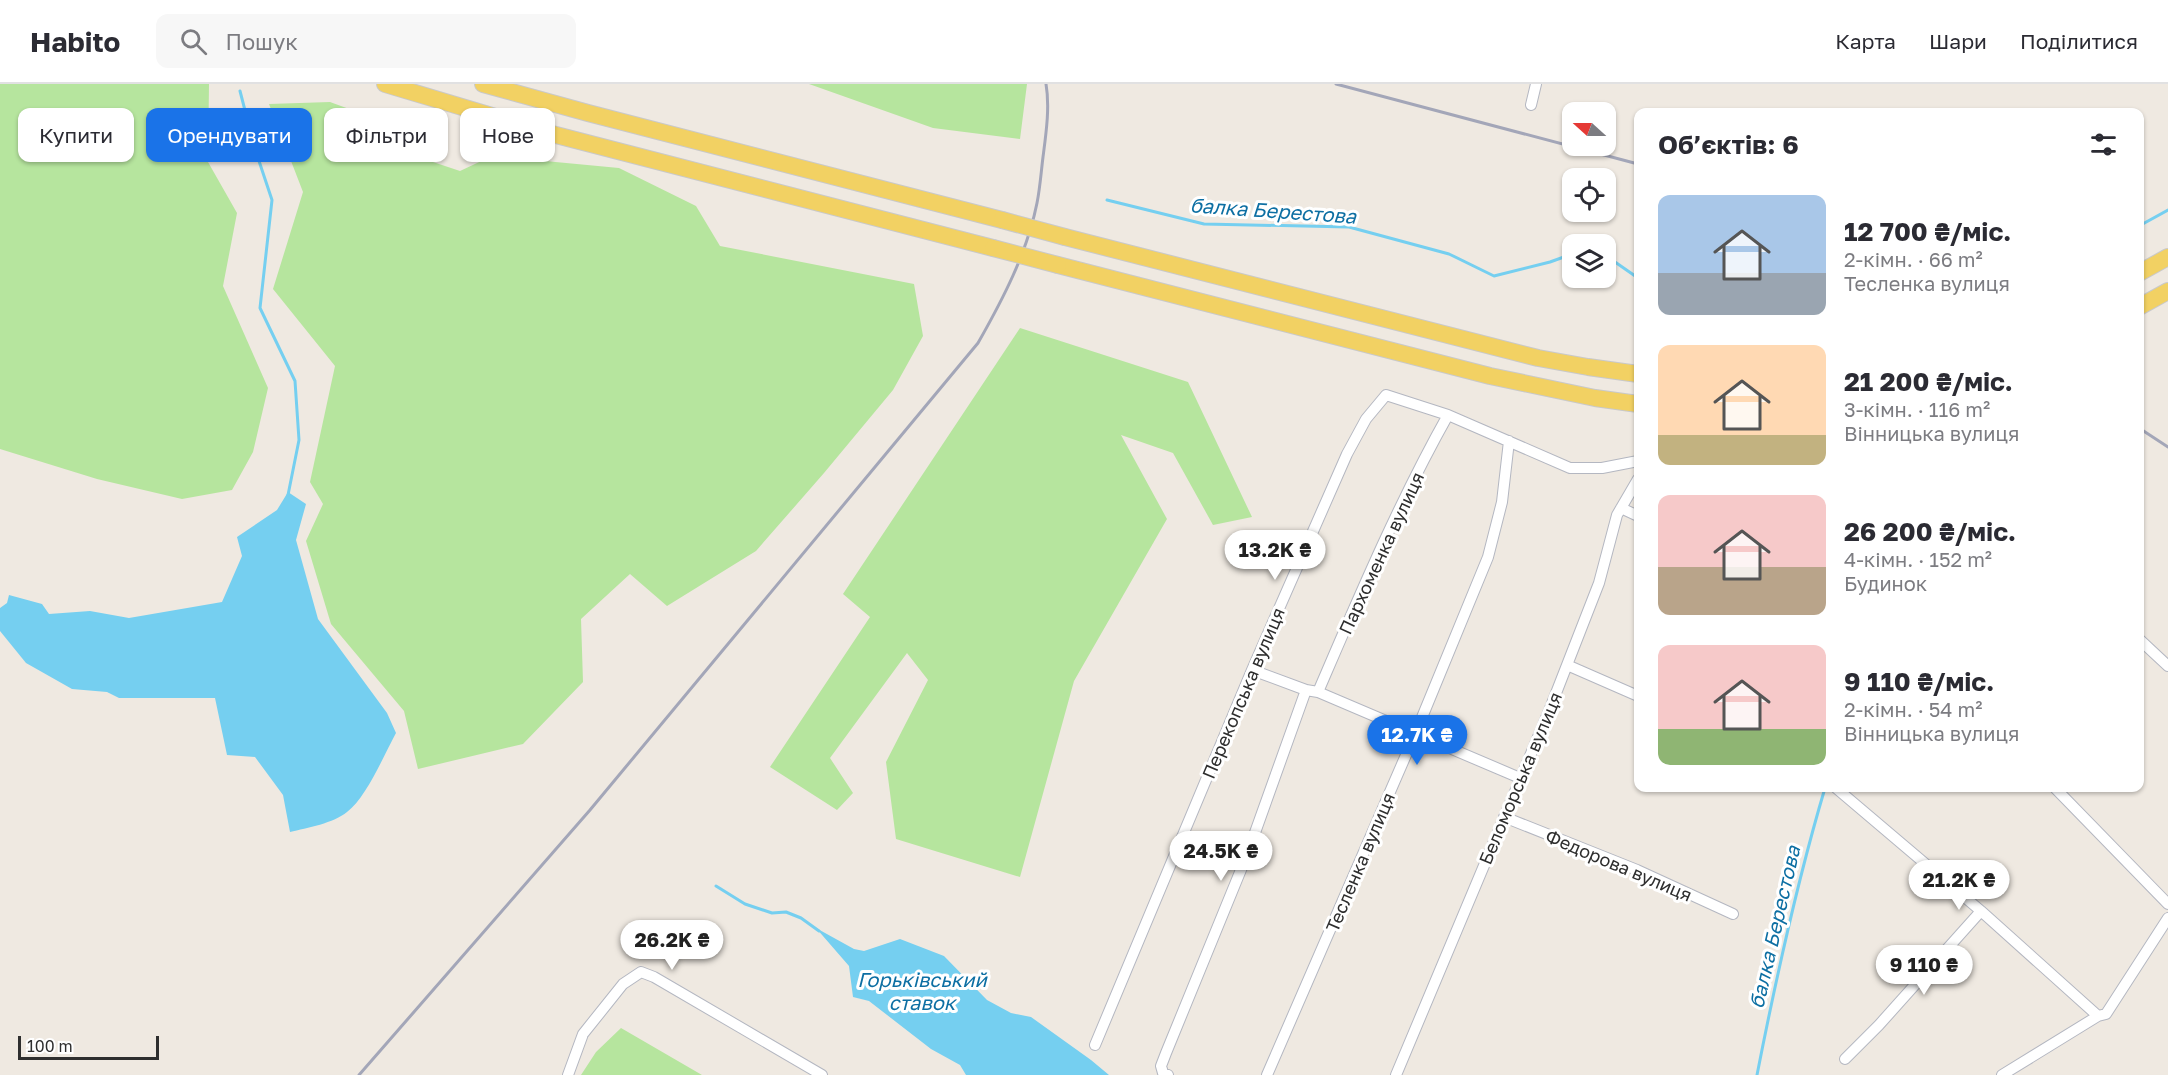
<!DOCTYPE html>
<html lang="uk">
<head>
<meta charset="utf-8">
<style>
  body { margin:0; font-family:"Golos Text",sans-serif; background:#f7f7f7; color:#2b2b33; height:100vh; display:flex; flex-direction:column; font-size:22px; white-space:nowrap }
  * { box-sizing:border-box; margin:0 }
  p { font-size:20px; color:#7c7c81 }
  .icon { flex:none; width:33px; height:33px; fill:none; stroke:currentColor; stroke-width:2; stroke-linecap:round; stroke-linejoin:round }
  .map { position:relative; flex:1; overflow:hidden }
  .side { position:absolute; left:1634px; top:24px; width:510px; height:684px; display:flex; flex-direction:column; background:#fff; border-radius:12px; box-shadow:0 2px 4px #0004 }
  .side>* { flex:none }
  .hud { position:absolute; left:18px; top:24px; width:570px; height:54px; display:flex; gap:12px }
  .needle { width:39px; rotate:291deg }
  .controls { position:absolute; left:1562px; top:18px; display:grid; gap:12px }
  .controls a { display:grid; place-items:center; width:54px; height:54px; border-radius:12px; background:#fff; box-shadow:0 2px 4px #0004; font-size:30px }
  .scale { position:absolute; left:18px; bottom:15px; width:141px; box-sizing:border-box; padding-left:6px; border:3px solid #2e2e2e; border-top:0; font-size:16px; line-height:21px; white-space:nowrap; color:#2e2e2e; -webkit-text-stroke:4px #fff; paint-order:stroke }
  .price { position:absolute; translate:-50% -51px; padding:0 14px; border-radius:21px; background:#fff; color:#222; font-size:20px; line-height:39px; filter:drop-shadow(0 2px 3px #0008) }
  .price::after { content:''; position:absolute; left:50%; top:36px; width:18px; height:14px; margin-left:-9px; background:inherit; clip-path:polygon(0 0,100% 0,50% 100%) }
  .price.current { background:#1a73e8; color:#fff }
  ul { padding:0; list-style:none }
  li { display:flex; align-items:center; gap:18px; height:150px; padding:0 24px }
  li span { display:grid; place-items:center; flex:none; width:168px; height:120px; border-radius:12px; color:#555 }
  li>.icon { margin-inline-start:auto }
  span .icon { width:72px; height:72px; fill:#fffc; stroke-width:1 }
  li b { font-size:26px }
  h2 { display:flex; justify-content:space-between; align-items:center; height:72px; padding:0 24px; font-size:26px }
  .pill { padding:0 21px; border-radius:12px; background:#fff; box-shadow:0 2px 4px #0004; font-size:21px; line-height:54px }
  .pill.current { background:#1a73e8; color:#fff }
  header { display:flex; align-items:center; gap:36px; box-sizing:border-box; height:84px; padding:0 30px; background:#fff; border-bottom:2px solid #e1e1e2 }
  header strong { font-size:28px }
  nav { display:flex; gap:33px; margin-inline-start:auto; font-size:21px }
  .search { width:420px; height:54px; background:#f7f7f7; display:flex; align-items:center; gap:15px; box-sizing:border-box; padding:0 21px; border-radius:12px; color:#7c7c81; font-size:22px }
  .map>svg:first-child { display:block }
  .green { fill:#b6e59e }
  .water { fill:#75cff0 }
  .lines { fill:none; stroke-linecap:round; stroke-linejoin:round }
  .stream { stroke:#75cff0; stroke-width:3 }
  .minor-casing { stroke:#b4b7c1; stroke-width:12 }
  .primary-casing { stroke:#c9c9c9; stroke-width:18 }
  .minor { stroke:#fff; stroke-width:10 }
  .primary { stroke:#f2d163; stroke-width:16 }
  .rail { stroke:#a3a6b8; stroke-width:3 }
  .primary-bridge-casing { stroke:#c9c9c9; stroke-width:18; stroke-linecap:butt }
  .primary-bridge { stroke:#f2d163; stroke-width:16 }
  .labels { text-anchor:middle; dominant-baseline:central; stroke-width:6; stroke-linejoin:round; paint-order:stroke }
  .street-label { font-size:18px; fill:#2e2e2e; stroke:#fff }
  .water-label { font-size:20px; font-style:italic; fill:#0d6fa3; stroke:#fff }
</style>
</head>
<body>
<header>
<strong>Habito</strong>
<div class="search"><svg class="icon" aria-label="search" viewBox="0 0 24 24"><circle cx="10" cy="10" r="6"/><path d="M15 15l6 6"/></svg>Пошук</div>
<nav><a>Карта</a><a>Шари</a><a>Поділитися</a></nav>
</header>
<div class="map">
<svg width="2168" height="991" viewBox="0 0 2168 991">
  <rect width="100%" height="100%" fill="#efe9e1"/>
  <path class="green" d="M0,0H209L208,78L237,129L223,202L268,304L253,368L232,406L182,415L97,395L0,365Z
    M809,0H1027L1020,55L933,44Z
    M330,18L393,41L409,70L460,87L492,72L619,84L696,122L720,162L914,200L923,252L893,306L824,389L756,467L667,522L630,490L581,535L583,598L523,660L418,685L404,627L331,540L306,457L323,420L310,398L335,282L273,205L303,108L269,20Z
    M1020,244L1188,298L1252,433L1213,441L1173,369L1121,351L1167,435L1074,597L1020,793L896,755L886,678L928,596L907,569L830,674L853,709L837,726L770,683L870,533L843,510Z
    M621,944L702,991H581L596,968Z"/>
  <path class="water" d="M288,408L306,420L296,456L318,535L387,629L396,649C384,671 366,714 347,728C334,739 307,744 290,748L283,711L255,673L227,671L215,614H119L107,608L72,605L26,579L0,547V524L7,519L9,511L42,520L49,530L90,527L129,534L222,518L242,472L237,453L277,426Z
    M816,844L854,865L864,867L900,855L944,872L987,916L1011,929L1031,933L1091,976L1109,991H966L960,981L931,965L869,917L853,913L849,882Z"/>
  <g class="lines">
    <path class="stream" d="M240,7L255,65L272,116L260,224L295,297L299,356L288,411
      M1107,116L1204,140L1349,143L1449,170L1494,192L1550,178L1572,170
      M2139,142L2168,126
      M1605,171L1638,194
      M716,802L745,820L772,829L786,828L801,834L819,847
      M1757,991C1776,894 1797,798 1825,704"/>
    <g class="minor-casing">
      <path id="minor" d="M1531,21L1536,0
        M1621,424L1638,432
        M2139,555L2168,582
        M1567,581L1638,612
        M1252,586L1306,606L1318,608L1520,694
        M1318,608C1358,515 1398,420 1448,331
        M1836,704L1981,827L2098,932
        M2055,704L2168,820
        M1504,733L1637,786L1733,830
        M1095,961L1252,586L1347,370L1366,335L1386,311L1448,331L1570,384H1602L1638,377
        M1845,975L1879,941L1981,827
        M568,991L583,950L623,900L641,888L654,893L822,991
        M1168,991L1163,989L1161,982L1166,969L1247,771L1306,606
        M1267,991L1416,648L1488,473L1502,418L1509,357
        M1396,991L1551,622L1599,499L1617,431L1638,395
        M2002,991L2098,932L2106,930L2168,834"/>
    </g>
    <g class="primary-casing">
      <path id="primary" d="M385,0L556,51L993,164
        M483,0L588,29L1002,136
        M1065,153L1538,274L1588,283L1638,290
        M1058,181L1490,292L1595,314L1638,320
        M2139,189L2168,173
        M2139,223L2168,207"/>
    </g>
    <use href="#minor" class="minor"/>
    <use href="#primary" class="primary"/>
    <path class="rail" d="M1336,0L1638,80
      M2139,344L2168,363
      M359,991L590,726L978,259C1003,215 1027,169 1037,119C1040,104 1041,89 1043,73C1046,50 1050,23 1046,0"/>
    <g class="primary-bridge-casing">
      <path id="primary-bridge" d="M1002,136L1065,153
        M993,164L1058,181"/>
    </g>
    <use href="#primary-bridge" class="primary-bridge"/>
  </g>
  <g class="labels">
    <g class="street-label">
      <text transform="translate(1381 469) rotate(-65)">Пархоменка вулиця</text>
      <text transform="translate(1243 609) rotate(-67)">Перекопська вулиця</text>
      <text transform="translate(1520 694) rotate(-67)">Беломорська вулиця</text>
      <text transform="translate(1360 778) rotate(-67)">Тесленка вулиця</text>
      <text transform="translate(1619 781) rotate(23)">Федорова вулиця</text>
    </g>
    <g class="water-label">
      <text transform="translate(1273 126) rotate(4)">балка Берестова</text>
      <text transform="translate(1774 843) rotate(-77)">балка Берестова</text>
      <text x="922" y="895">Горьківський<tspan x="922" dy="23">ставок</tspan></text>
    </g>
  </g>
</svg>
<div class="controls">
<a><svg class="needle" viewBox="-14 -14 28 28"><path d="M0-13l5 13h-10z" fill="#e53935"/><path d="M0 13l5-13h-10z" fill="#7c7c81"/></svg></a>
<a><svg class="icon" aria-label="locate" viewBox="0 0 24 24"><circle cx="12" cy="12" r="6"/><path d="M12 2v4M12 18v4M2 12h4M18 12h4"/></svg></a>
<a><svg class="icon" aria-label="layers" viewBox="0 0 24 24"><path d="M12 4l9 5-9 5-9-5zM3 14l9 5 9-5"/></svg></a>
</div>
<div class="scale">100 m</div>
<b class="price" style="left:1275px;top:497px">13.2K ₴</b>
<b class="price current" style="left:1417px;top:682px">12.7K ₴</b>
<b class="price" style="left:1221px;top:798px">24.5K ₴</b>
<b class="price" style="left:1959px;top:827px">21.2K ₴</b>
<b class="price" style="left:672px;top:887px">26.2K ₴</b>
<b class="price" style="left:1924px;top:912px">9 110 ₴</b>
<div class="hud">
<a class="pill">Купити</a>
<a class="pill current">Орендувати</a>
<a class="pill">Фільтри</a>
<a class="pill">Нове</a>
</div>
<section class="side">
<h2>Об’єктів: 6<svg class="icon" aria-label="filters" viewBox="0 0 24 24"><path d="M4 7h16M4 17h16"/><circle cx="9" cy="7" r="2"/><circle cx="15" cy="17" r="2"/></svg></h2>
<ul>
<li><span style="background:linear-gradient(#a9c7e8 65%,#9aa5b1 0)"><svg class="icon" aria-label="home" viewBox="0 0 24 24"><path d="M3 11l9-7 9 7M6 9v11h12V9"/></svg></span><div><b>12 700 ₴/міс.</b><p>2-кімн. · 66 m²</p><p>Тесленка вулиця</p></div></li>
<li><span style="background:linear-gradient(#ffd9b3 75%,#c2b280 0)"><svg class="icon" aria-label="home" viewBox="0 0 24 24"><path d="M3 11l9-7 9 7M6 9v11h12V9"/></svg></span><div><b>21 200 ₴/міс.</b><p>3-кімн. · 116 m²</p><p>Вінницька вулиця</p></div></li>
<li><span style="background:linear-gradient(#f6c9c9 60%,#b9a48a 0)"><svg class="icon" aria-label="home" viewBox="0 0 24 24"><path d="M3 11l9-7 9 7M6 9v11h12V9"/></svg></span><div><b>26 200 ₴/міс.</b><p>4-кімн. · 152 m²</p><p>Будинок</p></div></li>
<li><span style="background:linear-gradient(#f6c9c9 70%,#8fb573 0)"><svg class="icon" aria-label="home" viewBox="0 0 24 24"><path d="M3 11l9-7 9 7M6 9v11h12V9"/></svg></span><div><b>9 110 ₴/міс.</b><p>2-кімн. · 54 m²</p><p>Вінницька вулиця</p></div></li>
</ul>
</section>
</div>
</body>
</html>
